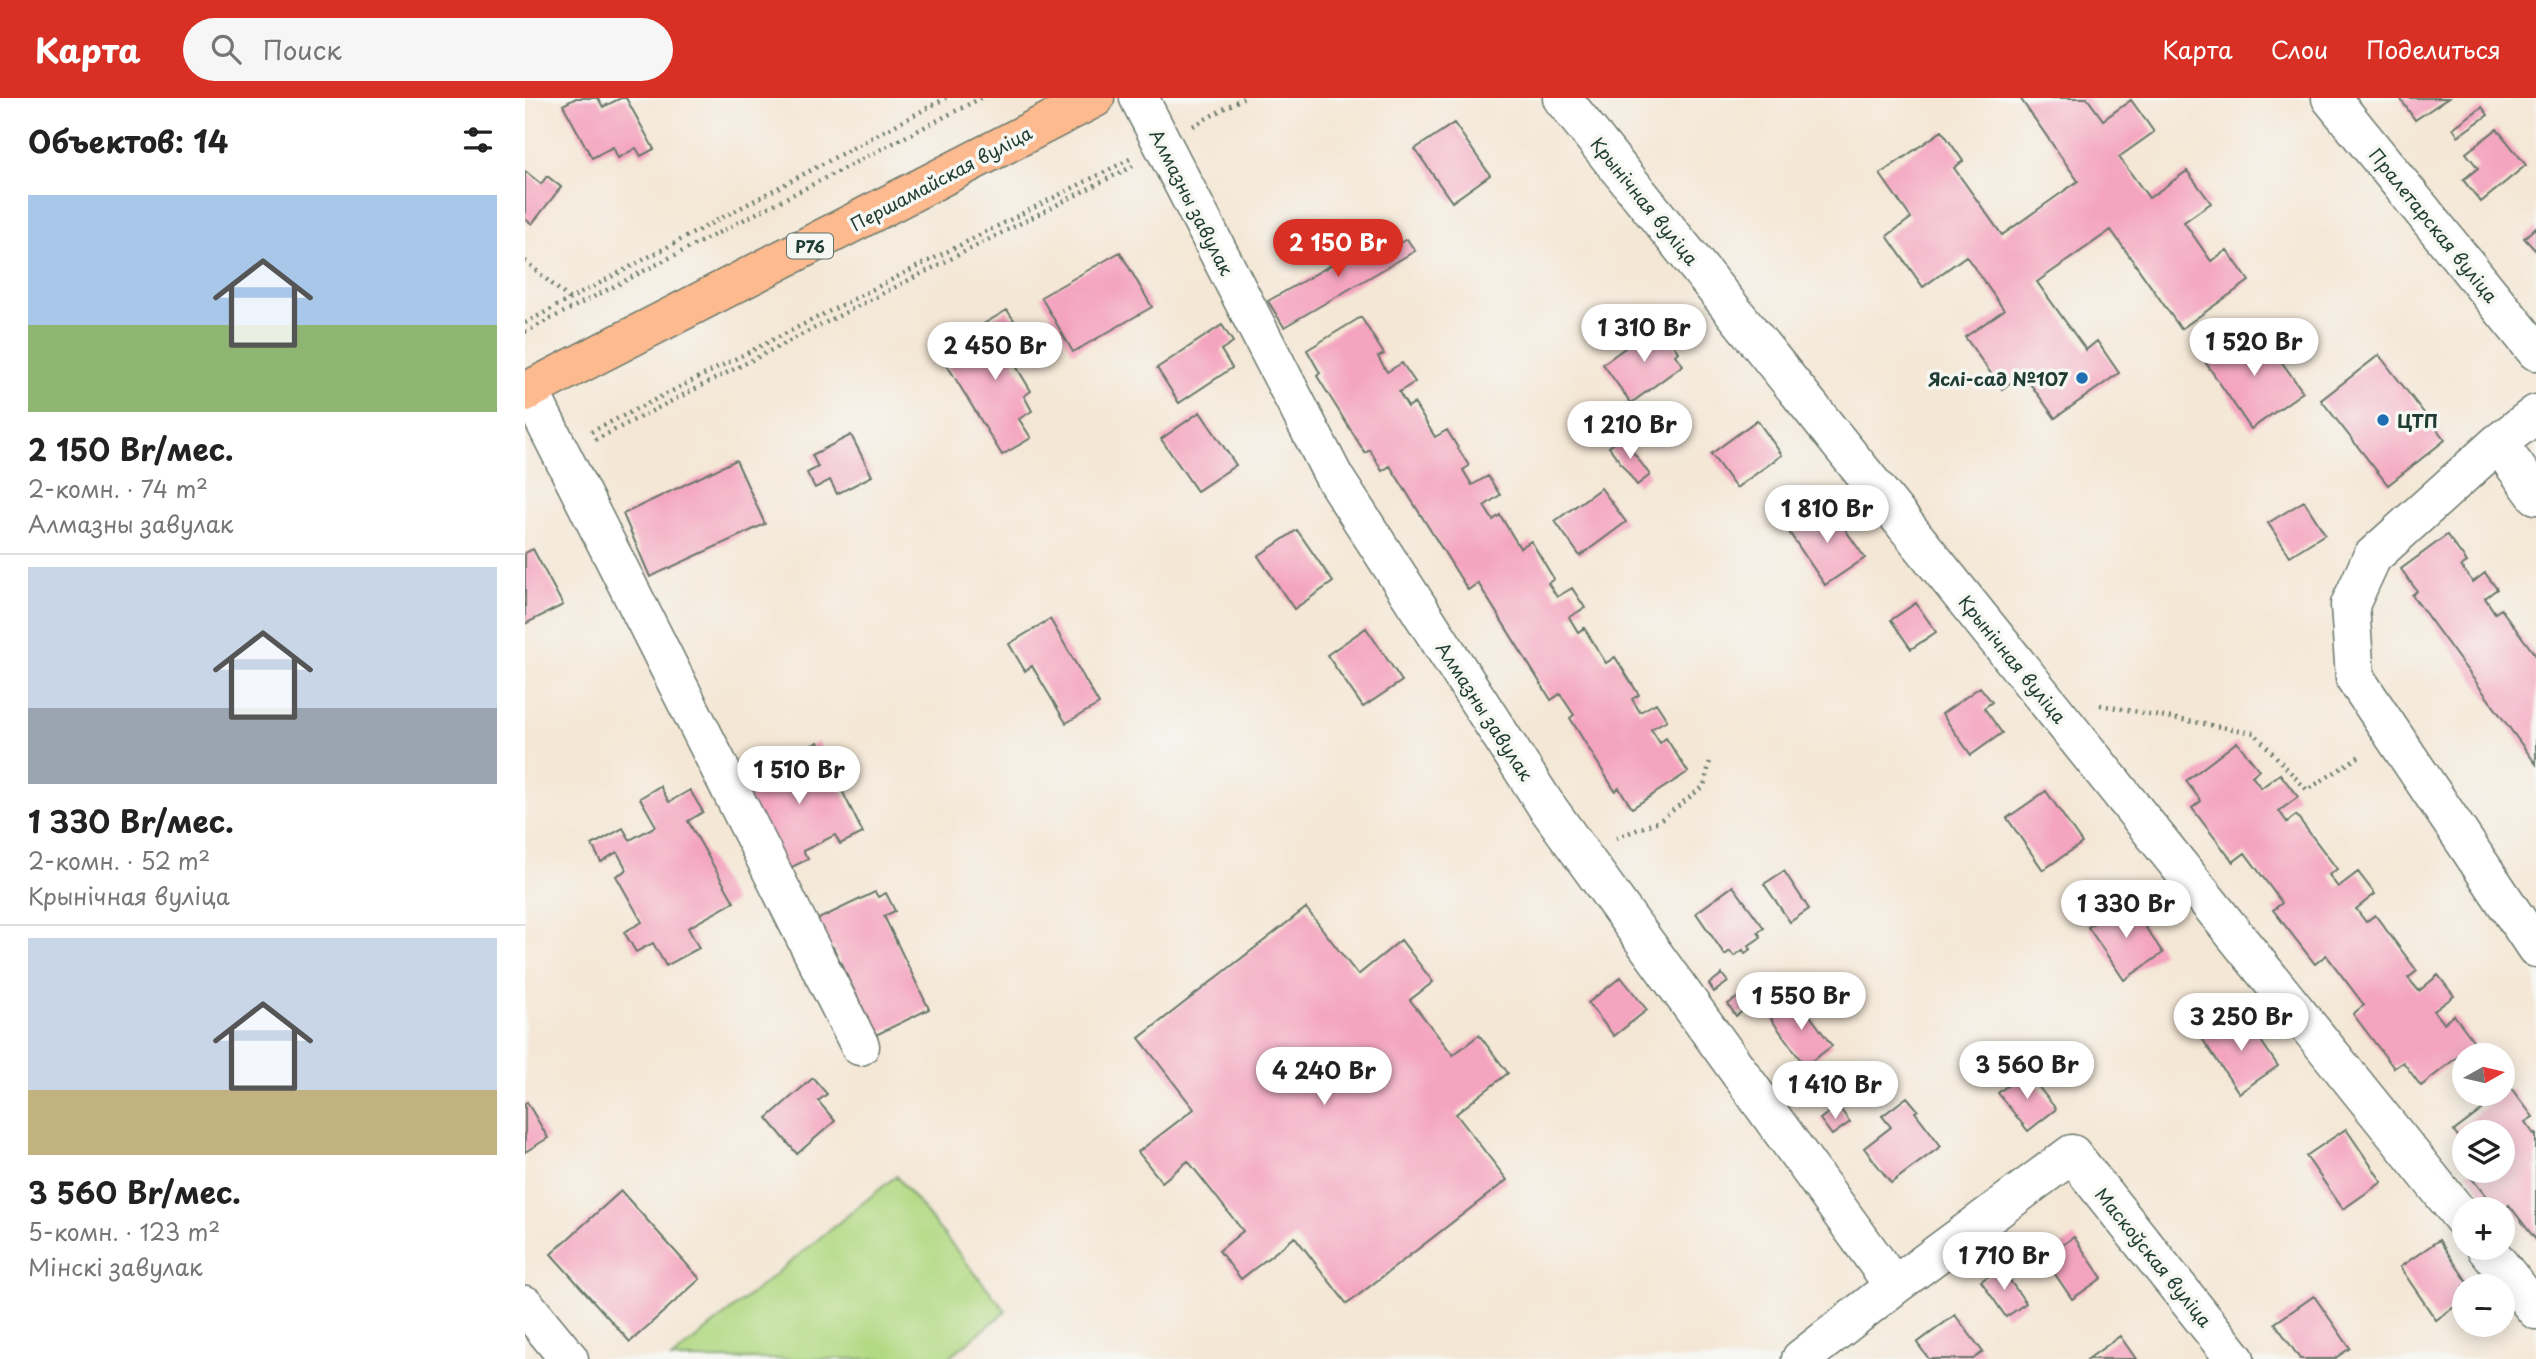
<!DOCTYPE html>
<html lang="ru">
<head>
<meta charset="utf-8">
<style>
  body { margin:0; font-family:"Playpen Sans",sans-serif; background:#f6f6f6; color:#222; height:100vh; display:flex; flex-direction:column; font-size:26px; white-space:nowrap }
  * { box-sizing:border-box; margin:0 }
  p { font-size:23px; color:#767676 }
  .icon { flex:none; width:38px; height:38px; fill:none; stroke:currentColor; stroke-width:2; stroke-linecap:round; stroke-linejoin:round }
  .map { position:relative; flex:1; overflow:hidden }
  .panel { display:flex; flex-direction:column; background:#fff; width:525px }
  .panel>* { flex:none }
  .needle { width:46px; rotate:82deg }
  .controls { position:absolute; left:1927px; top:945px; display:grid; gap:14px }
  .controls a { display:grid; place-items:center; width:63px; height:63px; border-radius:50%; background:#fff; box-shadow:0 4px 18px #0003; font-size:35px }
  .price { position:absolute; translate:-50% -60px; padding:0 16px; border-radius:24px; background:#fff; color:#222; font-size:23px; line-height:46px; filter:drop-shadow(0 2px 4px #0008) }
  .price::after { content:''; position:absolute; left:50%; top:42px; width:21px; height:16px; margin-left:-10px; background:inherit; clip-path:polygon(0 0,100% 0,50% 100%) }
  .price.active { background:#d93025; color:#fff }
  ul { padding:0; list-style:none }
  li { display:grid; align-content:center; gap:14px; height:371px; padding:0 28px }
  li+li { border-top:2px solid #e0e0e0 }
  li span { display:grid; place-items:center; height:217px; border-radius:0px; color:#555 }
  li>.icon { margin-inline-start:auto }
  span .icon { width:126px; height:126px; fill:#fffc; stroke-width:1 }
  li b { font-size:30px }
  h2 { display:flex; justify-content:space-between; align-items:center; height:84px; padding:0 28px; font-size:30px }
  header { display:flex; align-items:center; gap:42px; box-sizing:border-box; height:98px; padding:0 35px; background:#d93025; color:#fff }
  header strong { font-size:33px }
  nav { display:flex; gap:38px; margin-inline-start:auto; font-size:24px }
  .search { width:490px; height:63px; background:#f6f6f6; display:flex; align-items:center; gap:18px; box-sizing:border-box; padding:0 24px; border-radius:38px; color:#767676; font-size:26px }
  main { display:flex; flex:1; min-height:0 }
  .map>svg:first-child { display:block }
  .green { fill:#b2d983; stroke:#688b5c; stroke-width:2 }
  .building { fill:#f4a4bf }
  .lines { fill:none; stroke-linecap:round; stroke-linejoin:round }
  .minor-casing { stroke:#6a786c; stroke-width:41 }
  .major-casing { stroke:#6a786c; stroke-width:41 }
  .path { stroke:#6a786c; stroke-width:4.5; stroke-dasharray:2 5; stroke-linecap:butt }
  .minor { stroke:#fff; stroke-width:38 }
  .major { stroke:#fcba8e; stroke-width:38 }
  .poi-dot { fill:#1f6fb2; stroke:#f6f6f2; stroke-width:2.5 }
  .labels { text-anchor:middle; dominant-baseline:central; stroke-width:7; stroke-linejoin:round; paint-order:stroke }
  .shield { fill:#f6f6f2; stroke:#60746d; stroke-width:2 }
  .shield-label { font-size:16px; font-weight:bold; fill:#1f3d34 }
  .street-label { font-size:18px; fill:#1f3d34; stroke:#f6f6f2 }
  .poi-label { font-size:18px; font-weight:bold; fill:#1f3d34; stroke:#f6f6f2; text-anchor:end }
</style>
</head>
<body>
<header>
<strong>Карта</strong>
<div class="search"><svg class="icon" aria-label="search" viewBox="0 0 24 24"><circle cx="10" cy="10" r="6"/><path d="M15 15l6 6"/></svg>Поиск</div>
<nav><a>Карта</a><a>Слои</a><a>Поделиться</a></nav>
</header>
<main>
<section class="panel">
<h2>Объектов: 14<svg class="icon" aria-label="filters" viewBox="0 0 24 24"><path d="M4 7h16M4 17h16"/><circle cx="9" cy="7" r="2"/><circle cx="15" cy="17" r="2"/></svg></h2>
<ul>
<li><span style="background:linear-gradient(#a9c7e8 60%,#8fb573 0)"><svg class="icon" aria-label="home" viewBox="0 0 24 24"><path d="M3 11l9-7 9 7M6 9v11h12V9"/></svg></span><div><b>2 150 Br/мес.</b><p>2-комн. · 74 m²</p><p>Алмазны завулак</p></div></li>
<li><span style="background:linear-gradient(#c9d6e8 65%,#9aa5b1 0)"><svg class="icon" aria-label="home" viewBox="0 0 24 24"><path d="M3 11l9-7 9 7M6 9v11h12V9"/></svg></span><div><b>1 330 Br/мес.</b><p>2-комн. · 52 m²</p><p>Крынічная вуліца</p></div></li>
<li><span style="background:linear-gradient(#c9d6e8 70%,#c2b280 0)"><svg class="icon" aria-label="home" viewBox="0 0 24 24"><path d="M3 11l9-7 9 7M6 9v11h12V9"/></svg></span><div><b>3 560 Br/мес.</b><p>5-комн. · 123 m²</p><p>Мінскі завулак</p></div></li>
</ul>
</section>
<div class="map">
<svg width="2011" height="1261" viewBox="0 0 2011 1261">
  <rect width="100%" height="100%" fill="#f6f6f2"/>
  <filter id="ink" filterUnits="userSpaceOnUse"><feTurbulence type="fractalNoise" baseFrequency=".0143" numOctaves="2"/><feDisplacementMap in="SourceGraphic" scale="14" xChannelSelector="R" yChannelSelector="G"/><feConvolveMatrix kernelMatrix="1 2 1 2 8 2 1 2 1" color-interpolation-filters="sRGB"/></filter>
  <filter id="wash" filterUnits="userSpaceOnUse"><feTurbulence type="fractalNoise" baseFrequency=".00686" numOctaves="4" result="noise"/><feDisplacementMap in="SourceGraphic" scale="28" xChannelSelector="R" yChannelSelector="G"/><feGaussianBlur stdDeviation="1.57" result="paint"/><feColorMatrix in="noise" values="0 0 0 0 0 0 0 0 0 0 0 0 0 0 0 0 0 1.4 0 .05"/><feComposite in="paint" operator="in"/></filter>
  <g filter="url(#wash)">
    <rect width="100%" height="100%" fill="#f4e7d5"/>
    <path class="green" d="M371,1078L481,1213L422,1261H146Z"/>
    <g id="blocks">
      <path class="building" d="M51,0H73L78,9L96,0H101L129,51L116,58L111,50L93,60L88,49L67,60L38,7Z
        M1495,0H1562L1578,22L1606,2L1629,34L1594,59L1624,100L1662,73L1686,105L1659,124L1686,163L1702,152L1724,183L1656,231L1586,132L1512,184L1561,252L1572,243L1594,275L1530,320L1498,276L1477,291L1440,239L1479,212L1441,158L1398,189L1362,138L1386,120L1355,76L1417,33L1438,63L1429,70L1477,137L1553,83Z
        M1875,0H1923L1890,22Z
        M1957,9L1963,17L1933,38L1928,30Z
        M929,25L965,77L927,104L890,51Z
        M1972,31L2001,67L1956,104L1938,82L1953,70L1941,55Z
        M0,73L16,86L22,78L36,89L7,126L0,121Z
        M2011,129V153L1999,140Z
        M862,135L870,148L882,141L890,153L759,229L743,203Z
        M595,154L627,209L548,254L516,199Z
        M482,212L493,228L482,234L497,258L488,263L506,293L499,298L507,313L494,321L506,340L477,357L419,262L460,236L455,228Z
        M836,219L859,256L853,259L862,274L877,265L890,284L874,294L883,309L889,305L910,339L922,332L944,368L938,372L947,387L963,378L975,397L959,408L968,422L975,417L995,450L1006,443L1029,481L1023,485L1032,499L1047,490L1060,510L1044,519L1053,534L1059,530L1081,565L1090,559L1114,597L1107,601L1115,614L1131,605L1142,622L1126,631L1135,645L1141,640L1163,674L1107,710L1094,690L1090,693L1045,620L1049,617L1035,596L1026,602L953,485L943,492L865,368L857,373L845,352L840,355L792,278L795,275L782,252Z
        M1133,226L1153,254L1150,257L1158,267L1106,305L1078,266Z
        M697,227L708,244L696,252L707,270L654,305L632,270Z
        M1732,229L1778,294L1726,331L1681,265Z
        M1854,257L1920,342L1863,387L1796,302Z
        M675,314L711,367L672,393L636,341Z
        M1232,322L1257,357L1211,390L1186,356Z
        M326,337L347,378L312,396L305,382L290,390L282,375L293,369L287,357Z
        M1097,339L1125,377L1112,387L1084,349Z
        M211,362L240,426L125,479L98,416Z
        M1076,390L1101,424L1055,458L1030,423Z
        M1779,403L1800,436L1765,458L1743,425Z
        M1303,407L1340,460L1300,487L1264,434Z
        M772,432L808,484L769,511L733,458Z
        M1922,437L1942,464L1936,468L1948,484L1960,475L1972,491L1960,500L1970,515L1976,511L2011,558V666L1887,497L1892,493L1876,471Z
        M8,451L38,507L0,526V455Z
        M1391,505L1411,534L1386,551L1366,522Z
        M525,521L574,606L541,625L507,568L500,573L484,546Z
        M841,530L877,583L838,609L802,557Z
        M1455,589L1467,604L1459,610L1477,635L1446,657L1417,616Z
        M293,644L338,735L315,746L310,737L278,753L283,761L257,774L212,685Z
        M1712,644L1734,672L1727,678L1736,690L1755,676L1773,699L1754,713L1762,724L1771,717L1812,771L1804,777L1813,789L1833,774L1850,796L1831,811L1841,824L1850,817L1892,873L1883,880L1894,893L1913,877L1929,898L1909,913L1919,925L1929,917L1950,945L1896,988L1878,964L1869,970L1828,916L1839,907L1801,857L1790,866L1748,812L1757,805L1720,755L1708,764L1667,710L1676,703L1661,683Z
        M135,688L144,704L165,692L178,714L163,723L209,804L163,830L174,850L141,868L128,845L111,854L99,834L117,824L91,778L102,772L92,754L76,764L67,747L98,730L105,742L131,728L115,700Z
        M1521,693L1557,745L1518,772L1482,720Z
        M1259,773L1284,811L1265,824L1239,786Z
        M1208,788L1239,830L1233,834L1236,839L1223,848L1226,851L1220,855L1218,852L1209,858L1205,853L1200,857L1171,815Z
        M350,794L353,799L361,795L370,813L359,818L404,911L351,937L308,849L299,853L285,825Z
        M1602,802L1638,855L1599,882L1563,829Z
        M781,810L833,877L876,842L908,884L885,902L928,957L954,937L983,975L931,1016L982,1082L822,1206L770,1139L716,1181L694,1153L718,1133L663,1063L637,1084L613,1054L669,1011L614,940Z
        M1197,876L1203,884L1189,894L1184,886Z
        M1096,879L1122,912L1089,938L1063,905Z
        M1222,893L1230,904L1211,918L1203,906Z
        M1273,901L1307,948L1280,968L1246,921L1255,914L1251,909L1260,903L1263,908Z
        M1717,915L1753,968L1714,995L1678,942Z
        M1501,973L1531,1011L1503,1033L1473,995Z
        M288,980L302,996L293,1003L310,1023L272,1056L242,1020Z
        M1986,990L2008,1019L2000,1024L2009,1036L2011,1035V1142L1984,1107L1979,1111H1971L1941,1073H1978V1034H1939V1046L1929,1033Z
        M1382,999L1393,1012L1390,1014L1416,1048L1366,1085L1339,1050L1366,1029L1357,1018Z
        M2,1004L23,1040L0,1054V1005Z
        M1313,1008L1325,1024L1307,1037L1295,1021Z
        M1821,1031L1857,1084L1818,1111L1781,1058Z
        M96,1093L175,1181L105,1244L26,1156Z
        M1549,1139L1577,1180L1547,1201L1519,1160Z
        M1914,1142L1945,1188H1939V1202L1911,1222L1875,1169Z
        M1476,1170L1501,1205L1481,1219L1456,1183Z
        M1789,1198L1825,1250L1809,1261H1775L1750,1225Z
        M1430,1217L1458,1254L1448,1261H1404L1392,1245Z
        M1595,1238L1611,1261H1563Z"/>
    </g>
  </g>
  <g filter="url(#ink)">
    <use href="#blocks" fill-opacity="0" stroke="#6a786c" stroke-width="2"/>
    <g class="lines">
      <g class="minor-casing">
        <path id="minor" d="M614,0L809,379L1020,706L1369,1188
          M1037,0L1939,1122
          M1806,0L2011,253
          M4,292L335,948
          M2011,316L1973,345L1847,459L1825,507L1830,580L2011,850
          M1973,345L2011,397
          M1961,1150L2011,1212
          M0,1207L44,1261
          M1276,1261L1369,1188L1547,1056L1710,1261"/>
      </g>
      <g class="major-casing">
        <path id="major" d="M0,294L570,0"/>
      </g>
      <path class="path" d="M668,28L718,0
        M0,163L47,203
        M0,225L421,0
        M0,234L456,0
        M66,334L605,61
        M70,342L608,68
        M1575,607L1729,635L1782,692L1838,656
        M1091,740L1134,723L1179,688L1185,663"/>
      <use href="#minor" class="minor"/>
      <use href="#major" class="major"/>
    </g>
  </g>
  <g class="poi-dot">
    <circle cx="1557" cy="280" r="7"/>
    <circle cx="1858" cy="322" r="7"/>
  </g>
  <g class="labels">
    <rect class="shield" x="262" y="135.5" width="46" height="25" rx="5"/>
    <g class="shield-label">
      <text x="285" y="148">Р76</text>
    </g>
    <g class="street-label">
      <text transform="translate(416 80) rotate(-28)">Першамайская вуліца</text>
      <text transform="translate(1120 103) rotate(51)">Крынічная вуліца</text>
      <text transform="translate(667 104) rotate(63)">Алмазны завулак</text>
      <text transform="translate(1909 127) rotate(51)">Пралетарская вуліца</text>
      <text transform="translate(1488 561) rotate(51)">Крынічная вуліца</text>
      <text transform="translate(960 613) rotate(57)">Алмазны завулак</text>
      <text transform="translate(1629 1159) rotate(51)">Маскоўская вуліца</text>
    </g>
    <g class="poi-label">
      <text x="1543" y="280">Яслі-сад №107</text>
      <text x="1872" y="322" text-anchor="start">ЦТП</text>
    </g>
  </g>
</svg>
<div class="controls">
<a><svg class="needle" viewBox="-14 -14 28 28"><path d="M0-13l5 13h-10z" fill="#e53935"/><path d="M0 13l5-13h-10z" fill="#767676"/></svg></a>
<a><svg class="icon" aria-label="layers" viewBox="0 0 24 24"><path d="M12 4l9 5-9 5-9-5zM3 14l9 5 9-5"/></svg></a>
<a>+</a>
<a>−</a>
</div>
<b class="price active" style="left:813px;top:181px">2 150 Br</b>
<b class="price" style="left:1119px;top:266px">1 310 Br</b>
<b class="price" style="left:1729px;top:280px">1 520 Br</b>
<b class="price" style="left:470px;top:284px">2 450 Br</b>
<b class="price" style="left:1105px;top:363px">1 210 Br</b>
<b class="price" style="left:1302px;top:447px">1 810 Br</b>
<b class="price" style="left:274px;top:708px">1 510 Br</b>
<b class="price" style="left:1601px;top:842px">1 330 Br</b>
<b class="price" style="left:1276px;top:934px">1 550 Br</b>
<b class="price" style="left:1716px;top:955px">3 250 Br</b>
<b class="price" style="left:1502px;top:1003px">3 560 Br</b>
<b class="price" style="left:799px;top:1009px">4 240 Br</b>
<b class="price" style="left:1310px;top:1023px">1 410 Br</b>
<b class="price" style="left:1479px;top:1194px">1 710 Br</b>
</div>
</main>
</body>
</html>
